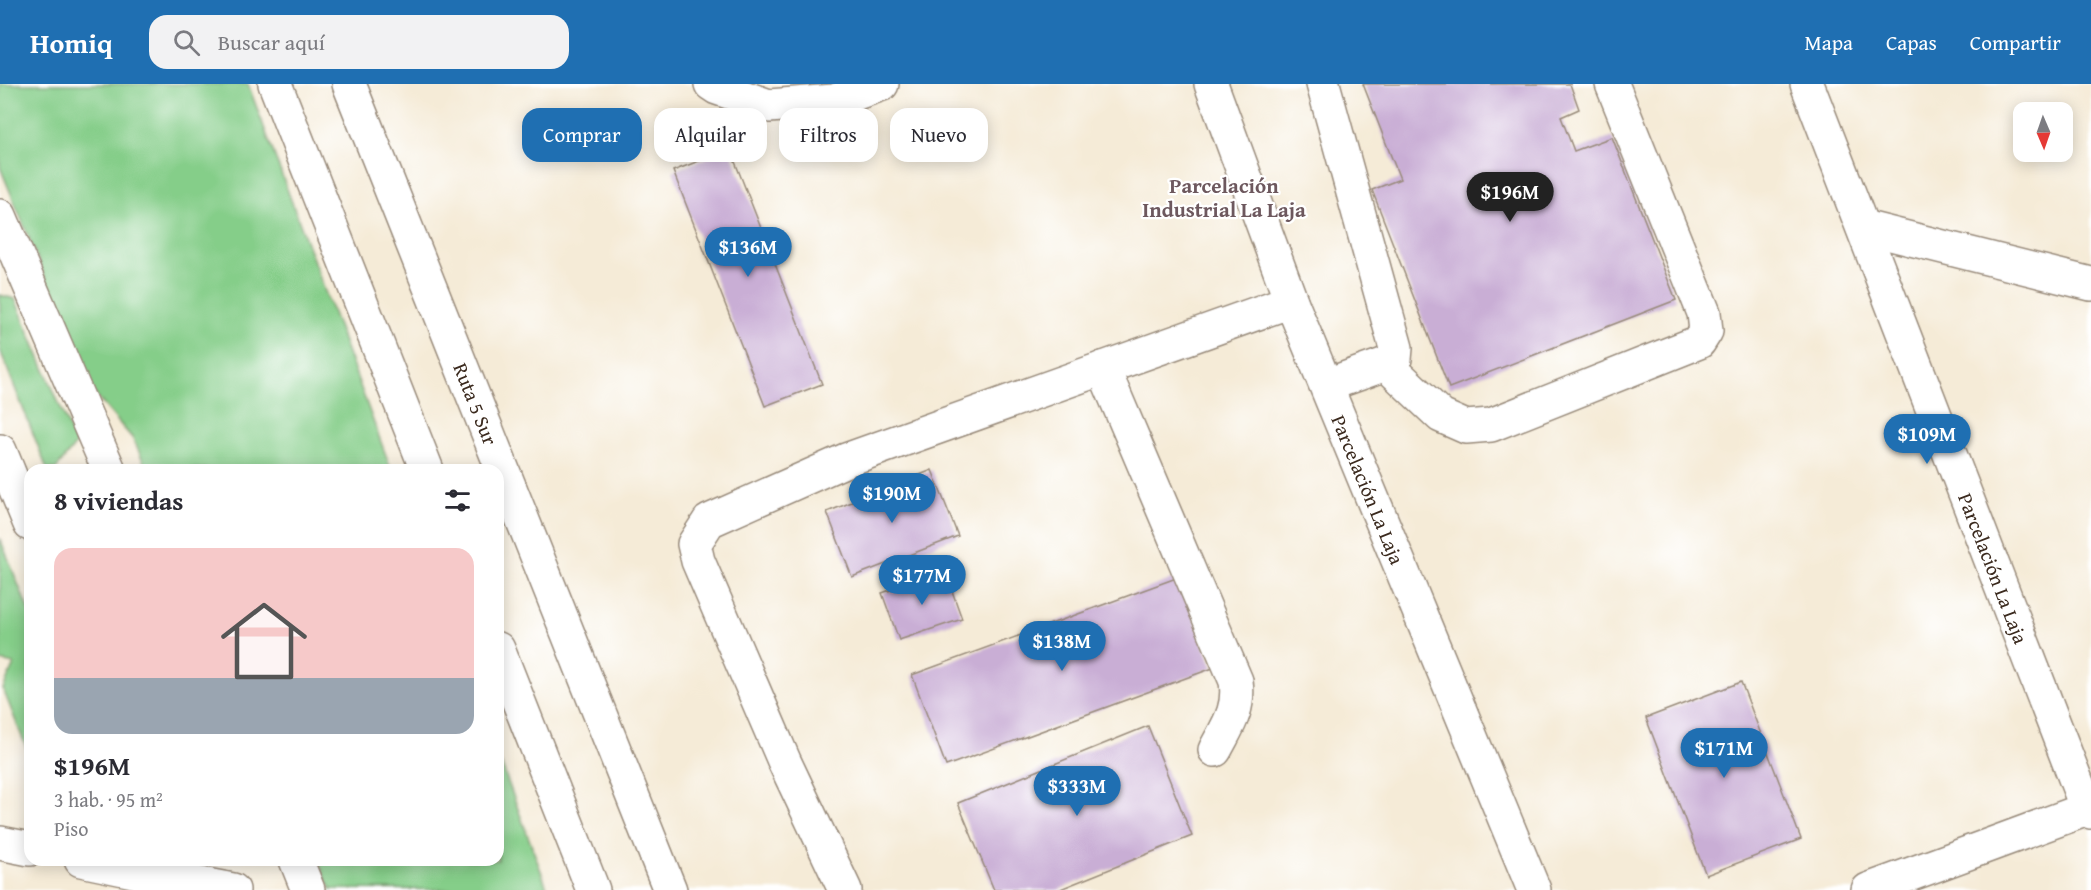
<!DOCTYPE html>
<html lang="es">
<head>
<meta charset="utf-8">
<style>
  body { margin:0; font-family:"Gentium Book Plus",serif; background:#f2f2f3; color:#2b2b33; height:100vh; display:flex; flex-direction:column; font-size:22px; white-space:nowrap }
  * { box-sizing:border-box; margin:0 }
  p { font-size:20px; color:#7c7c81 }
  .icon { flex:none; width:33px; height:33px; fill:none; stroke:currentColor; stroke-width:2; stroke-linecap:round; stroke-linejoin:round }
  .map { position:relative; flex:1; overflow:hidden }
  .details { position:absolute; left:24px; top:380px; width:480px; height:402px; display:flex; flex-direction:column; background:#fff; border-radius:18px; box-shadow:0 3px 15px #0003 }
  .details>* { flex:none }
  .hud { position:absolute; left:522px; top:24px; width:570px; height:54px; display:flex; gap:12px }
  .needle { width:39px; rotate:178deg }
  .controls { position:absolute; left:2013px; top:18px; display:grid; gap:12px }
  .controls a { display:grid; place-items:center; width:60px; height:60px; border-radius:12px; background:#fff; box-shadow:0 3px 15px #0003; font-size:30px }
  .price { position:absolute; translate:-50% -51px; padding:0 14px; border-radius:21px; background:#1f6fb2; color:#fff; font-size:20px; line-height:39px; filter:drop-shadow(0 2px 3px #0008) }
  .price::after { content:''; position:absolute; left:50%; top:36px; width:18px; height:14px; margin-left:-9px; background:inherit; clip-path:polygon(0 0,100% 0,50% 100%) }
  .price.selected { background:#222; color:#fff }
  ul { padding:0; list-style:none }
  li { display:grid; align-content:center; gap:12px; height:318px; padding:0 30px }
  li+li { border-top:2px solid #e1e1e2 }
  li span { display:grid; place-items:center; height:186px; border-radius:18px; color:#555 }
  li>.icon { margin-inline-start:auto }
  span .icon { width:108px; height:108px; fill:#fffc; stroke-width:1 }
  li b { font-size:26px }
  h2 { display:flex; justify-content:space-between; align-items:center; height:72px; padding:0 30px; font-size:26px }
  .pill { padding:0 21px; border-radius:18px; background:#fff; box-shadow:0 3px 15px #0003; font-size:21px; line-height:54px }
  .pill.selected { background:#1f6fb2; color:#fff }
  header { display:flex; align-items:center; gap:36px; box-sizing:border-box; height:84px; padding:0 30px; background:#1f6fb2; color:#fff }
  header strong { font-size:28px }
  nav { display:flex; gap:33px; margin-inline-start:auto; font-size:21px }
  .search { width:420px; height:54px; background:#f2f2f3; display:flex; align-items:center; gap:15px; box-sizing:border-box; padding:0 21px; border-radius:18px; color:#7c7c81; font-size:22px }
  .map>svg:first-child { display:block }
  .green { fill:#85ce89; stroke:#607c54; stroke-width:1.5 }
  .building { fill:#c9aed5 }
  .lines { fill:none; stroke-linecap:round; stroke-linejoin:round }
  .minor-casing { stroke:#988a7a; stroke-width:36 }
  .highway-casing { stroke:#988a7a; stroke-width:36 }
  .minor { stroke:#fff; stroke-width:33 }
  .highway { stroke:#fff; stroke-width:33 }
  .labels { text-anchor:middle; dominant-baseline:central; stroke-width:4.5; stroke-linejoin:round; paint-order:stroke }
  .street-label { font-size:20px; fill:#3b2a1e; stroke:#fff }
  .neighbourhood-label { font-size:21px; font-weight:bold; fill:#6d585e; stroke:#fff }
</style>
</head>
<body>
<header>
<strong>Homiq</strong>
<div class="search"><svg class="icon" aria-label="search" viewBox="0 0 24 24"><circle cx="10" cy="10" r="6"/><path d="M15 15l6 6"/></svg>Buscar aquí</div>
<nav><a>Mapa</a><a>Capas</a><a>Compartir</a></nav>
</header>
<div class="map">
<svg width="2091" height="806" viewBox="0 0 2091 806">
  <rect width="100%" height="100%" fill="#fff"/>
  <filter id="ink" filterUnits="userSpaceOnUse"><feTurbulence type="fractalNoise" baseFrequency=".0167" numOctaves="2"/><feDisplacementMap in="SourceGraphic" scale="12" xChannelSelector="R" yChannelSelector="G"/><feConvolveMatrix kernelMatrix="1 2 1 2 8 2 1 2 1" color-interpolation-filters="sRGB"/></filter>
  <filter id="wash" filterUnits="userSpaceOnUse"><feTurbulence type="fractalNoise" baseFrequency=".008" numOctaves="4" result="noise"/><feDisplacementMap in="SourceGraphic" scale="24" xChannelSelector="R" yChannelSelector="G"/><feGaussianBlur stdDeviation="1.35" result="paint"/><feColorMatrix in="noise" values="0 0 0 0 0 0 0 0 0 0 0 0 0 0 0 0 0 1.4 0 .05"/><feComposite in="paint" operator="in"/></filter>
  <g filter="url(#wash)">
    <rect width="100%" height="100%" fill="#f5ebd7"/>
    <path class="green" d="M0,0H248L391,385H147L133,355L91,306L0,83Z
      M0,211L15,215L76,360L56,385H47L0,266Z
      M0,454L30,530V673L3,605L14,580L0,577Z
      M498,671L548,806L331,805L318,776H498Z"/>
    <g id="blocks">
      <path class="building" d="M1363,0H1570L1579,25L1561,33L1574,67L1612,53L1676,216L1449,304L1372,106L1400,95Z
        M730,65L822,300L765,322L673,87Z
        M932,386L958,452L852,493L827,428Z
        M945,487L962,535L899,556L882,509Z
        M1179,493L1213,584L946,682L912,591Z
        M1741,598L1801,755L1706,791L1646,634Z
        M1148,642L1192,752L1058,806H994L958,719Z"/>
    </g>
  </g>
  <g filter="url(#ink)">
    <use href="#blocks" fill-opacity="0" stroke="#988a7a" stroke-width="1.5"/>
    <g class="lines">
      <g class="minor-casing">
        <g id="minor">
          <path d="M711,0L717,4L769,22L834,17L882,0"/>
          <path id="s1" d="M1211,0L1291,217L1534,806"/>
          <path d="M1323,0L1396,264L1395,275L1386,280L1327,301"/>
          <path id="s2" d="M1807,0L2087,725L2091,728"/>
          <path d="M0,132L109,386"/>
          <path d="M1863,143L2091,200"/>
          <path d="M1386,280L1441,332L1466,343L1491,341L1699,258L1706,247L1704,229L1612,0"/>
          <path d="M1103,284L1236,597C1240,626 1228,641 1215,666"/>
          <path d="M0,367L30,440"/>
          <path d="M0,759L30,765"/>
          <path d="M81,776L148,790"/>
          <path d="M142,776L148,790L233,806"/>
          <path d="M296,776L308,806"/>
          <path d="M845,806L785,679L698,477L694,460L709,437L846,376L1291,217"/>
          <path d="M1868,806L2087,725"/>
        </g>
      </g>
      <g class="highway-casing">
        <g id="highway">
          <path d="M275,0L427,386"/>
          <path id="s3" d="M349,0L670,806"/>
          <path d="M498,565L593,806"/>
        </g>
      </g>
      <use href="#minor" class="minor"/>
      <use href="#highway" class="highway"/>
    </g>
  </g>
  <g class="labels">
    <g class="street-label">
      <text stroke="none"><textPath href="#s3" startOffset="344">Ruta 5 Sur</textPath></text>
      <text stroke="none"><textPath href="#s1" startOffset="435">Parcelación La Laja</textPath></text>
      <text stroke="none"><textPath href="#s2" startOffset="519">Parcelación La Laja</textPath></text>
    </g>
    <g class="neighbourhood-label">
      <text x="1224" y="101">Parcelación<tspan x="1224" dy="24">Industrial La Laja</tspan></text>
    </g>
  </g>
</svg>
<div class="controls">
<a><svg class="needle" viewBox="-14 -14 28 28"><path d="M0-13l5 13h-10z" fill="#e53935"/><path d="M0 13l5-13h-10z" fill="#7c7c81"/></svg></a>
</div>
<b class="price selected" style="left:1510px;top:139px">$196M</b>
<b class="price" style="left:748px;top:194px">$136M</b>
<b class="price" style="left:1927px;top:381px">$109M</b>
<b class="price" style="left:892px;top:440px">$190M</b>
<b class="price" style="left:922px;top:522px">$177M</b>
<b class="price" style="left:1062px;top:588px">$138M</b>
<b class="price" style="left:1724px;top:695px">$171M</b>
<b class="price" style="left:1077px;top:733px">$333M</b>
<div class="hud">
<a class="pill selected">Comprar</a>
<a class="pill">Alquilar</a>
<a class="pill">Filtros</a>
<a class="pill">Nuevo</a>
</div>
<section class="details">
<h2>8 viviendas<svg class="icon" aria-label="filters" viewBox="0 0 24 24"><path d="M4 7h16M4 17h16"/><circle cx="9" cy="7" r="2"/><circle cx="15" cy="17" r="2"/></svg></h2>
<ul>
<li><span style="background:linear-gradient(#f6c9c9 70%,#9aa5b1 0)"><svg class="icon" aria-label="home" viewBox="0 0 24 24"><path d="M3 11l9-7 9 7M6 9v11h12V9"/></svg></span><div><b>$196M</b><p>3 hab. · 95 m²</p><p>Piso</p></div></li>
</ul>
</section>
</div>
</body>
</html>
